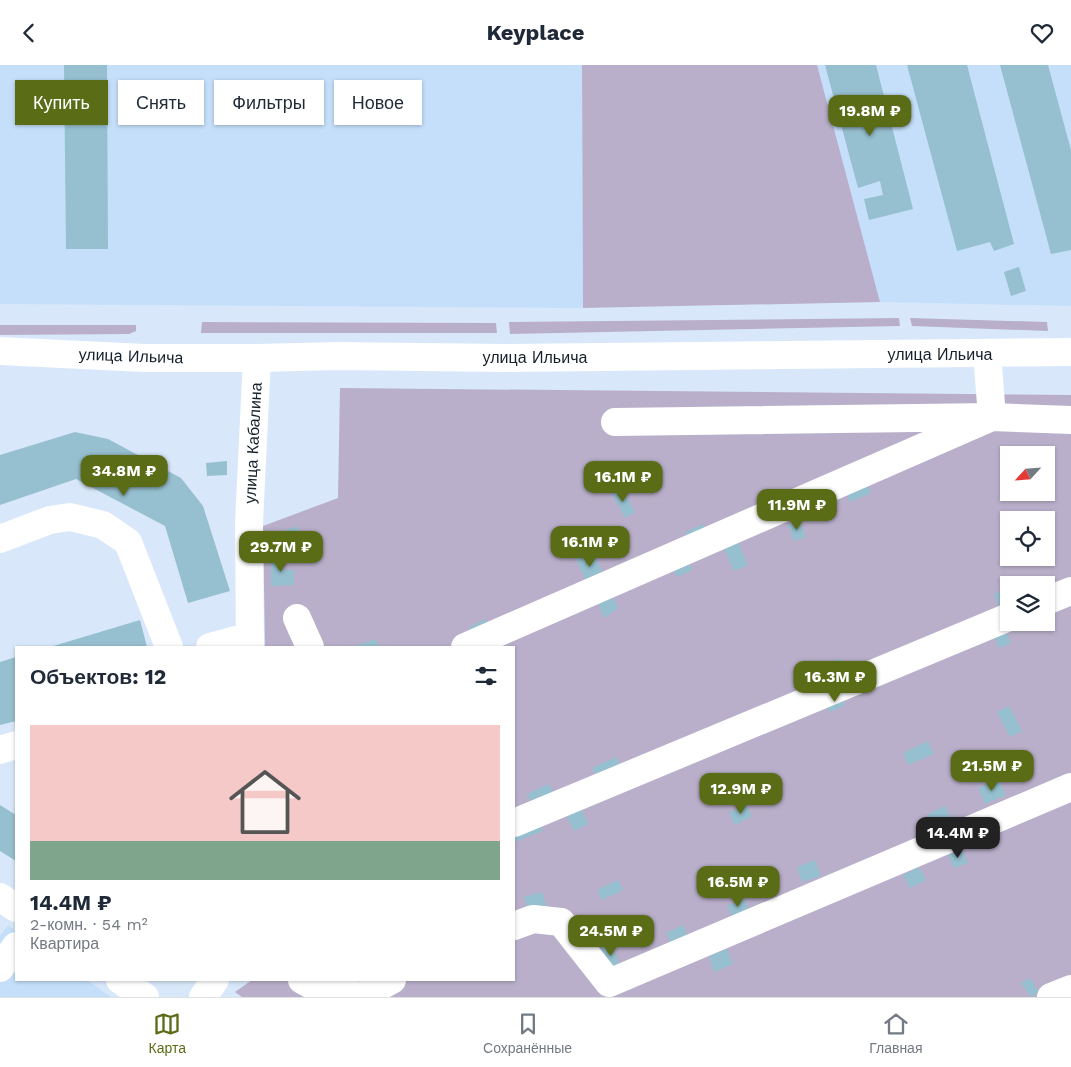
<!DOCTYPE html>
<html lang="ru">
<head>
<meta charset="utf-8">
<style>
  body { margin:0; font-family:"Work Sans",sans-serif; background:#f6f6f7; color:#1f2937; height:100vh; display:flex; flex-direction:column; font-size:19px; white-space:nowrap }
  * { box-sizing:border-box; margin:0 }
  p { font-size:16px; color:#747a83 }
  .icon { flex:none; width:28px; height:28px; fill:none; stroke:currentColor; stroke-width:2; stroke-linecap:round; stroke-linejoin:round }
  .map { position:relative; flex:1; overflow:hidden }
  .side { position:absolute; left:15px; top:581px; width:500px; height:335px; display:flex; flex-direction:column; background:#fff; border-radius:0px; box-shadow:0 1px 4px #0004 }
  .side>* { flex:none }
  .guide { position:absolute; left:15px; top:15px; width:500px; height:45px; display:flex; gap:10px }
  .needle { width:32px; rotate:244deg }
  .buttons { position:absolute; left:1000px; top:381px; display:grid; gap:10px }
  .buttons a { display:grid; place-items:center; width:55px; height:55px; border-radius:0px; background:#fff; box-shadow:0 1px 4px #0004; font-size:25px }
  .price { position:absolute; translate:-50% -42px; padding:0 11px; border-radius:10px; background:#5b6c17; color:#fff; font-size:16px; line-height:32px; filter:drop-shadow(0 1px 2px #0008) }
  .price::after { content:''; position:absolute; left:50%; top:30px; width:15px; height:11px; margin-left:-8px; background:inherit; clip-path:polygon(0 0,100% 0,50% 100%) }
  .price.on { background:#222; color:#fff }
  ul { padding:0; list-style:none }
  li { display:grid; align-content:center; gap:10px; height:265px; padding:0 15px }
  li span { display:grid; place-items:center; height:155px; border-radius:0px; color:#555 }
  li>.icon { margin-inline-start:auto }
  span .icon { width:90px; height:90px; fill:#fffc; stroke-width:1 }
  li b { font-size:21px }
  h2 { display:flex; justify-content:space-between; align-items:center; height:60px; padding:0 15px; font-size:21px }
  .pill { padding:0 18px; border-radius:0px; background:#fff; box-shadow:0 1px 4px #0004; font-size:18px; line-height:45px }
  .pill.on { background:#5b6c17; color:#fff }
  header { display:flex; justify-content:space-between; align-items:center; height:65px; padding:0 15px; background:#fff; font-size:22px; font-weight:700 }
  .tabs { display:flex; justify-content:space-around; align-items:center; height:70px; border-top:1px solid #e0e1e3; background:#fff; font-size:14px; color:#747a83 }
  .tabs a { display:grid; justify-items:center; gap:2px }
  .tabs .on { color:#5b6c17 }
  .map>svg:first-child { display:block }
  .built { fill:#c5dffb }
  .green { fill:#b9afca; fill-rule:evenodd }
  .building { fill:#96bfcf }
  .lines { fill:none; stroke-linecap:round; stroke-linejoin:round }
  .minor { stroke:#fff; stroke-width:28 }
  .labels { text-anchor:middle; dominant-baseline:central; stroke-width:4; stroke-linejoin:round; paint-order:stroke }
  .street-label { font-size:16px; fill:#16202a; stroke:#fff }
</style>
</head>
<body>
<header><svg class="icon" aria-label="back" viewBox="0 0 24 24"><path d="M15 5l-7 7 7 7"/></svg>Keyplace<svg class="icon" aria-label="heart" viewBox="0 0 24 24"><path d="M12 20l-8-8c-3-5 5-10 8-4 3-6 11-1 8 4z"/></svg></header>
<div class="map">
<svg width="1071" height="932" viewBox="0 0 1071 932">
  <rect width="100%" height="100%" fill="#d8e8fa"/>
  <path class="built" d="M0,0H582L583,243L0,239Z
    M817,0H1071V241L880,237Z
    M8,860L16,866V915H87L111,932H0V871Z"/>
  <path class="green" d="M582,0H817L880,237L583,243Z
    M899,253L900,261L510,269L509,257Z
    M910,253L1047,257L1048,266L912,261Z
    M202,257L496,258L497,268H201Z
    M0,260H136V266L129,269L0,270Z
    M340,323L1071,330V932H242L235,927L252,915H514V582H265L263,461L338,433ZM1009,390H1046V428H1009ZM1009,455H1046V492H1009ZM1009,520H1046V558H1009Z"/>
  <path class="building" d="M64,0H107L108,184H66Z
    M825,0H876L913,144L869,155L864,134L883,130L880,116L858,123Z
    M907,0H967L1014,179L994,186L990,177L957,186Z
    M1000,0H1048L1071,85V185L1051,189Z
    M1019,202L1026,226L1011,231L1004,207Z
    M75,367L108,374L181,413L203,441L230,526L188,538L165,461L76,414L0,440V390Z
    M227,396V410L207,411L206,398Z
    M866,416L871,428L850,437L845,425Z
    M622,423L635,447L625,453L612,429Z
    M800,456L806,472L794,476L788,460Z
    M703,459L708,471L691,479L685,467Z
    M297,461L303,476L276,486L270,471Z
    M738,476L748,500L734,506L723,482Z
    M593,487L605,512L588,520L576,494Z
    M271,492H284V505H294V520L271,521Z
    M687,494L692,505L677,512L672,501Z
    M1009,522V540L1000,544L994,529Z
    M613,531L618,543L604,553L598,538Z
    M486,554L491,564L474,573L469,562Z
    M140,555L147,582H50Z
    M1003,560L1011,578L999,583L991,565Z
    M376,574L378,582H357V580Z
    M16,592V656L0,660V597Z
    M840,593L847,609L823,620L816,604Z
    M841,629L845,641L829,647L825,634Z
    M1009,641L1022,666L1010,672L997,647Z
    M928,676L934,689L908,700L903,688Z
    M616,692L623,706L599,717L592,703Z
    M998,714L1006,730L985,739L978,723Z
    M549,719L556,733L534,743L527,729Z
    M746,739L752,751L735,760L729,748Z
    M0,740L16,750V796L0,786Z
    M580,741L588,759L574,766L565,748Z
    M945,741L952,755L935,764L928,749Z
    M539,755L543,766L514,777V765Z
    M962,784L968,798L954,803L948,790Z
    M815,795L821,811L802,817L797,802Z
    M919,802L926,815L910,823L903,810Z
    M618,815L623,825L602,835L597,825Z
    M542,827L547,843L529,848L524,832Z
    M744,833L749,845L732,852L727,841Z
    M683,860L690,876L673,884L666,868Z
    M611,877L621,903L611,907L600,881Z
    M727,884L733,899L714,907L709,891Z
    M1030,913L1039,927L1031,932L1021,918Z"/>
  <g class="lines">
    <path class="minor" d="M0,286L144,293H257L338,291L504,293L1071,287
      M615,357L992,352L1071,355
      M0,474L50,455L70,452L103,460L128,477L169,582
      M1046,536L1071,526
      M297,553L310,582
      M210,582L236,575L250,574
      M250,582L249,458L257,293
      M465,582L992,352L987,288
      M0,685L16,680
      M514,758L1009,552
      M0,832L16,843
      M514,861L533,854L561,857L609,918L1071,722
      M0,903L16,881
      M120,915L145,932
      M302,915L315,922L362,931L392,915
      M203,932L215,915
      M1051,932L1071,924"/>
  </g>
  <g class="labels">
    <g class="street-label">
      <text x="940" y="289">улица Ильича</text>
      <text transform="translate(131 291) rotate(2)">улица Ильича</text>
      <text x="535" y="292">улица Ильича</text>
      <text transform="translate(253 378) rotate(-87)">улица Кабалина</text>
    </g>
  </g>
</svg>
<div class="buttons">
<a><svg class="needle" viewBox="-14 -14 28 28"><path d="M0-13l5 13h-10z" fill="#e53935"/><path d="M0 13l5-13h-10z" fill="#747a83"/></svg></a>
<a><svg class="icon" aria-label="locate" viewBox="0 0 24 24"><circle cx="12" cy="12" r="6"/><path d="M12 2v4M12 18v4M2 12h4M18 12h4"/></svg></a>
<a><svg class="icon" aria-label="layers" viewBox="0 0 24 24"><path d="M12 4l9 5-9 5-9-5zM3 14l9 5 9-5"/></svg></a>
</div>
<b class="price" style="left:870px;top:72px">19.8M ₽</b>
<b class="price" style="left:124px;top:432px">34.8M ₽</b>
<b class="price" style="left:623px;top:438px">16.1M ₽</b>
<b class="price" style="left:797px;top:466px">11.9M ₽</b>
<b class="price" style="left:590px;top:503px">16.1M ₽</b>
<b class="price" style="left:281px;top:508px">29.7M ₽</b>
<b class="price" style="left:835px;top:638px">16.3M ₽</b>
<b class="price" style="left:992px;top:727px">21.5M ₽</b>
<b class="price" style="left:741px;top:750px">12.9M ₽</b>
<b class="price on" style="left:958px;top:794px">14.4M ₽</b>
<b class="price" style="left:738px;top:843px">16.5M ₽</b>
<b class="price" style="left:611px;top:892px">24.5M ₽</b>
<div class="guide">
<a class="pill on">Купить</a>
<a class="pill">Снять</a>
<a class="pill">Фильтры</a>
<a class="pill">Новое</a>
</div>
<section class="side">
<h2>Объектов: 12<svg class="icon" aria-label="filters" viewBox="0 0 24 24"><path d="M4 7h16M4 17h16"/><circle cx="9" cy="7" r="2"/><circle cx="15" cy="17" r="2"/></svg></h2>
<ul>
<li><span style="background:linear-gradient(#f6c9c9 75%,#7fa58c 0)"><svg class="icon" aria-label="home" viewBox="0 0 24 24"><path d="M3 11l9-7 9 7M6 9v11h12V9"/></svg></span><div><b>14.4M ₽</b><p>2-комн. · 54 m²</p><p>Квартира</p></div></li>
</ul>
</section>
</div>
<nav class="tabs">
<a class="on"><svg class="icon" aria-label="map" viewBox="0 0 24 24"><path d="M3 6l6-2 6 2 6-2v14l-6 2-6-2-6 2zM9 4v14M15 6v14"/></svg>Карта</a>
<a><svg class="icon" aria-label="saved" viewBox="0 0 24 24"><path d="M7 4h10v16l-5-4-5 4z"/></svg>Сохранённые</a>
<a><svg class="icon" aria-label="home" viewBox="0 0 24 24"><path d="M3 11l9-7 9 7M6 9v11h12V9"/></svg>Главная</a>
</nav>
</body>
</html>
